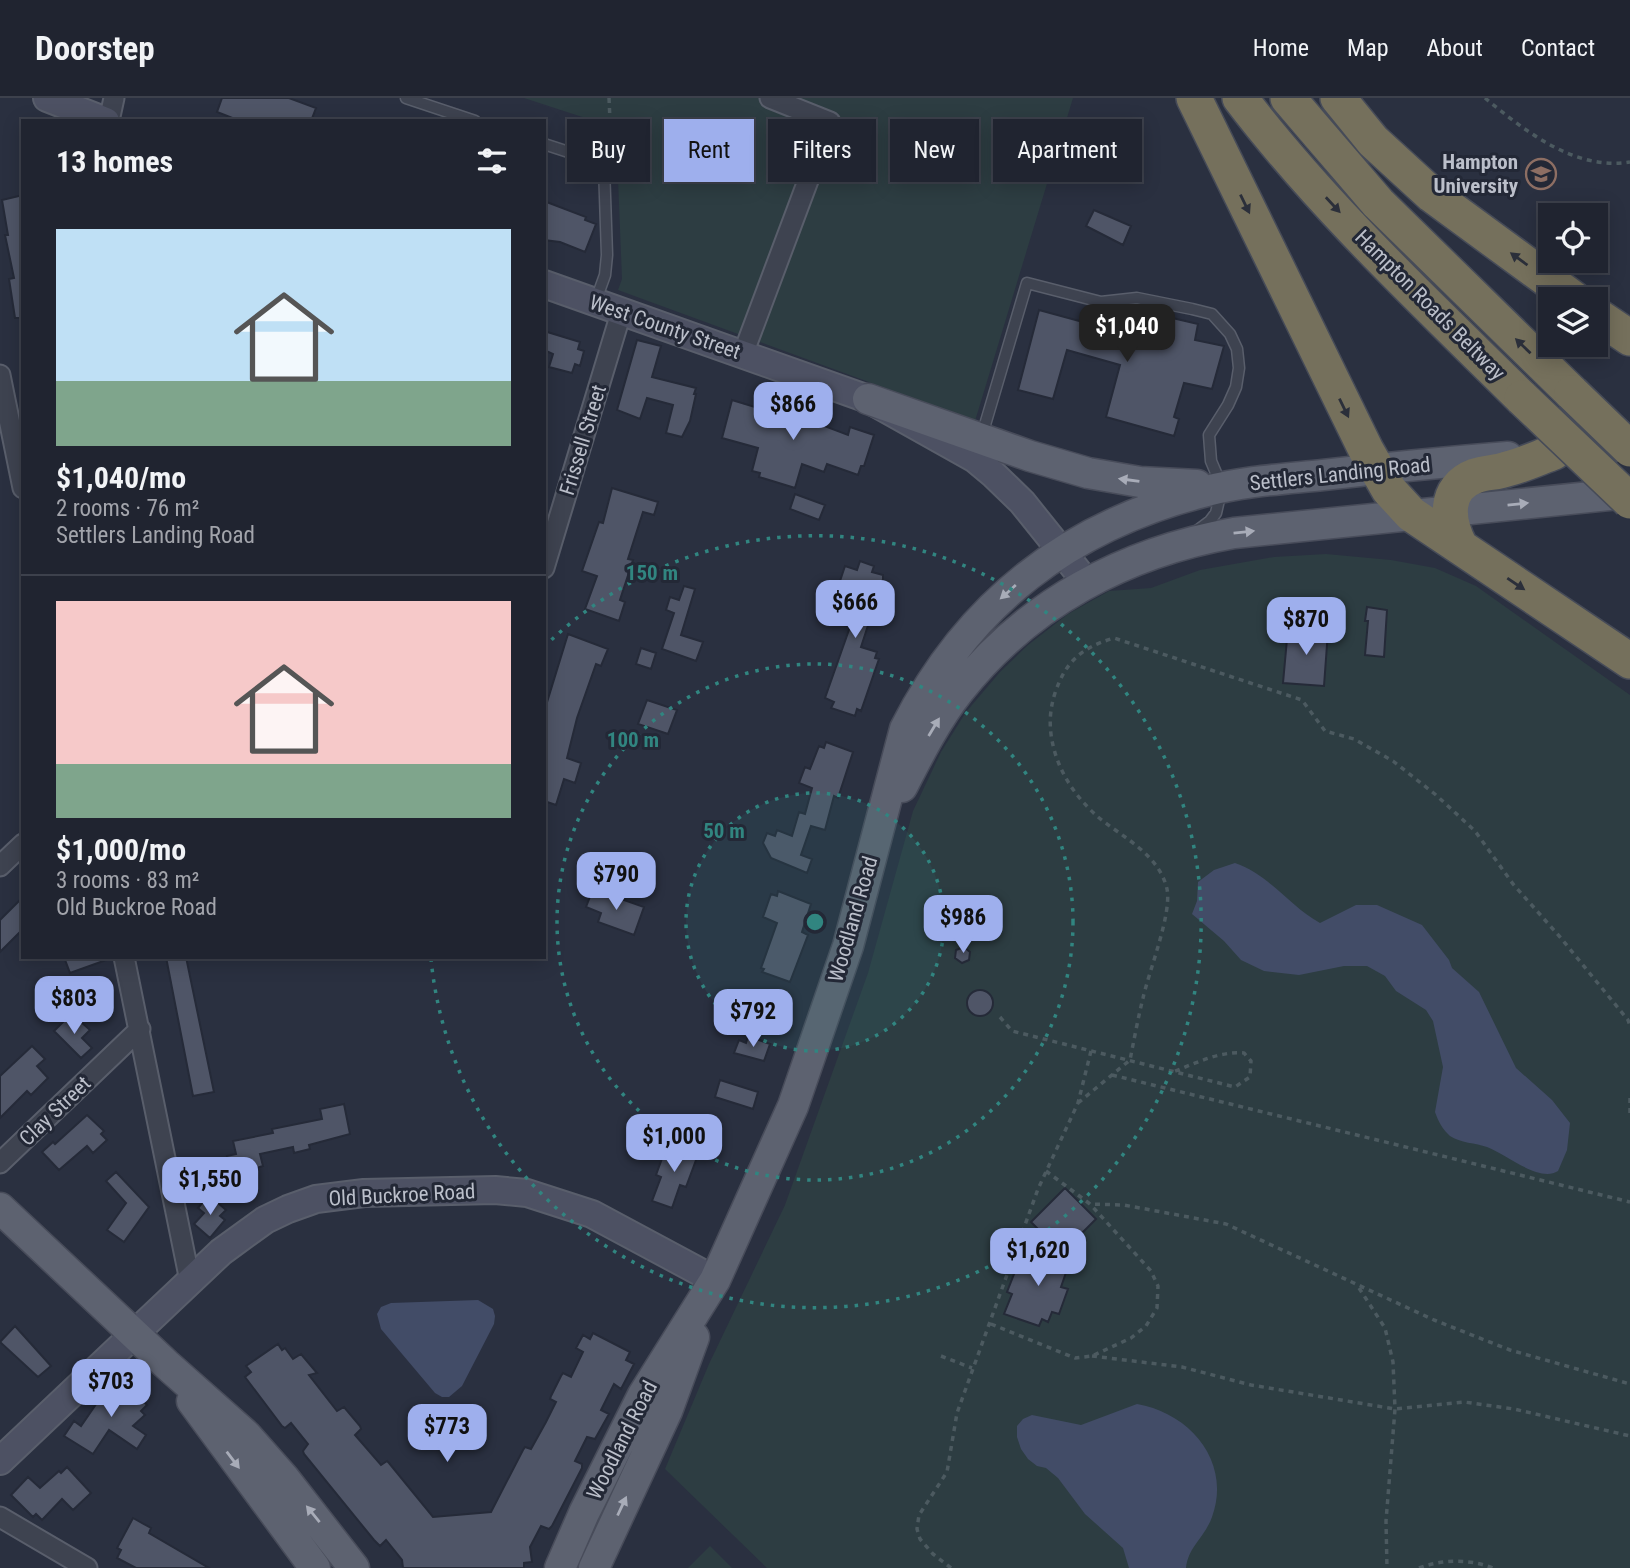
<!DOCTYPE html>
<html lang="en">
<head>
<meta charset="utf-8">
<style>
  body { margin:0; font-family:"Roboto Condensed",sans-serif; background:#2d303c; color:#f1f3f6; height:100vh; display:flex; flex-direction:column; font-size:26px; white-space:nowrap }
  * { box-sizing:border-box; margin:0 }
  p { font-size:23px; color:#a2a4ab }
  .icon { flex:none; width:38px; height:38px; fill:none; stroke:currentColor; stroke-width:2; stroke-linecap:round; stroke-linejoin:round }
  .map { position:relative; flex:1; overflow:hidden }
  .details { position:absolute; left:21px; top:21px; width:525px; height:840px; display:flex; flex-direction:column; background:#202430; border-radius:0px; box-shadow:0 4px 18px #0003,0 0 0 2px #3d414c }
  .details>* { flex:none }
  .top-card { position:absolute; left:567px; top:21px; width:665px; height:63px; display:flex; gap:14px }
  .buttons { position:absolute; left:1538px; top:105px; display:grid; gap:14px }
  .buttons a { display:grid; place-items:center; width:70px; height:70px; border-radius:0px; background:#202430; box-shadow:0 4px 18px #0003,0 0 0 2px #3d414c; font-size:35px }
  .price { position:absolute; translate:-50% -60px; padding:0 16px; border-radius:14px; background:#9eafed; color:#111; font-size:23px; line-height:46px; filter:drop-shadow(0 2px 4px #0008) }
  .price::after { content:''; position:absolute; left:50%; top:42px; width:21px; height:16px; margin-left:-10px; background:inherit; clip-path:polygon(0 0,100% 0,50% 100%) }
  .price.on { background:#222; color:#fff }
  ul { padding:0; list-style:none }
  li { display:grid; align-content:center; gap:14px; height:371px; padding:0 35px }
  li+li { border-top:2px solid #3d414c }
  li span { display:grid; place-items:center; height:217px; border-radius:0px; color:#555 }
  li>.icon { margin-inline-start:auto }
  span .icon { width:126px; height:126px; fill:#fffc; stroke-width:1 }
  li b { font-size:30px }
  h2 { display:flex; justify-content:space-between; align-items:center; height:84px; padding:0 35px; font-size:30px }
  .pill { padding:0 24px; border-radius:0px; background:#202430; box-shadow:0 4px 18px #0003,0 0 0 2px #3d414c; font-size:24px; line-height:63px }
  .pill.on { background:#9eafed; color:#111 }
  header { display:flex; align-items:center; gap:42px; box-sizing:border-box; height:98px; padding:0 35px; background:#202430; border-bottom:2px solid #3d414c }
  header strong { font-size:33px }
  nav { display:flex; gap:38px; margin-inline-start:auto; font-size:24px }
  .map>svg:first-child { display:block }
  .green { fill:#2d3d42 }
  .water { fill:#424c67 }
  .building { fill:#4f5567; stroke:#252a38; stroke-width:2 }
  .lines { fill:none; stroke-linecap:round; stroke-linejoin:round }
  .lane-casing { stroke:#595e6b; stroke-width:13 }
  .street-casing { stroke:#595e6b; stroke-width:23 }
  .secondary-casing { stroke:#595e6b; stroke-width:30 }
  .primary-casing { stroke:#484c5a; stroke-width:33 }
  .highway-casing { stroke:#464b58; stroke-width:38 }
  .path { stroke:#4c5a60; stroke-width:3.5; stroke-dasharray:5 5; stroke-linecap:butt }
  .lane { stroke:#3e4350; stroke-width:10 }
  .street { stroke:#3e4350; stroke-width:19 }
  .secondary { stroke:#4d5163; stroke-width:26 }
  .primary { stroke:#5d6270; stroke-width:30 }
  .highway { stroke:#75705c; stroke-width:35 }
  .highway-bridge-casing { stroke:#464b58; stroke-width:38; stroke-linecap:butt }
  .highway-bridge { stroke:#75705c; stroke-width:35 }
  .oneway { fill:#2b2f3a }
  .oneway2 { fill:#a8acb8 }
  .ring { fill:none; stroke:#318580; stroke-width:3.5; stroke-dasharray:3.5 7 }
  .labels { text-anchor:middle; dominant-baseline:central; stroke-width:6; stroke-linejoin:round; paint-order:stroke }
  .poi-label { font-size:21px; font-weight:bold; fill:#bbbfca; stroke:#232836; text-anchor:end }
  .street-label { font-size:21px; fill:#bbbfca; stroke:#232836 }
  .centre { fill:#318580; stroke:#232836; stroke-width:3.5 }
  .ring-label { font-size:21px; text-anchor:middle; font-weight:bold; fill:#318580; stroke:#232836; stroke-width:6; stroke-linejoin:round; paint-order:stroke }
</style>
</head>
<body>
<header>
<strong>Doorstep</strong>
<nav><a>Home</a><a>Map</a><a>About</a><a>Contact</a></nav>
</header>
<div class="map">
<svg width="1630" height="1470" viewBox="0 0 1630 1470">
  <rect width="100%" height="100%" fill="#2a3040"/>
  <path class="green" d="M524,0H1073L975,323L618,192L622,181L616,30Z
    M1326,456L1391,462L1435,470L1476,488L1630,597V1470H767L665,1371L709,1266L785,1107L868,875L913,713L941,654L966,614L1000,574L1028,547L1068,516L1109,493L1151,490L1200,472L1274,459Z
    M710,1448L732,1470H688Z"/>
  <path class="water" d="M1235,765C1270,777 1289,808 1320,825L1356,807H1377L1422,827L1449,862L1452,870L1479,894L1516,970L1552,1002L1570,1025L1567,1052L1558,1073C1539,1085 1506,1056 1487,1049C1476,1045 1460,1045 1450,1038C1443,1032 1438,1023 1435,1014L1443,969L1433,923L1426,912L1396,893L1385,878L1367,868H1344L1299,877L1264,873L1241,862L1224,843L1192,816L1197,803L1198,784L1214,772Z
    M478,1202L493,1211L495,1218L494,1226L462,1288L449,1299H442L435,1295L381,1231L377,1216L381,1209L391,1205Z
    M1137,1306C1190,1315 1232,1364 1212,1419C1205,1439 1188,1449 1186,1470H1129L1123,1450L1085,1416L1058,1380L1046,1370L1037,1368L1028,1361L1021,1351L1017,1339V1328L1023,1321L1032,1317L1081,1327Z"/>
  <path class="building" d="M222,0H289L316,10L311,23H240L217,14Z
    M23,97V220H15L9,181L14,180L5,137H8L2,102Z
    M544,103L586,119L585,122L596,126L585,154L560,144L544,142Z
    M1094,112L1131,128L1123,147L1086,128Z
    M1134,211L1198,226L1195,242L1224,248L1212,291L1184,285L1174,319L1179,321L1174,338L1106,319L1120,267L1067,252L1053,301L1018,292L1039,212L1127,236Z
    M544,233L580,244L578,251L584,253L580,268L575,266L572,275L549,269L553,256L544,252Z
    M637,242L661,248L652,279L696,290L694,296H696L690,323L682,339L666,335L673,307L647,300L640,321L617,312Z
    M732,302L758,310L759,302L800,314L798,318L848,337L850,329L874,337L864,368H861L858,377L827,366L824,374L802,366L795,390L759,379L760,375L752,373L758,350L722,340Z
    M612,390L658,404L654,417L643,414L628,461L633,462L620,502L625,504L619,523L585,511L597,478L582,473L599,424L603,425Z
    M795,396L825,407L819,422L790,411Z
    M860,463L874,468L872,474L883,477V481L861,549L877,554L875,560L879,561L861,613L857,611L855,618L831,610L834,604L825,600L850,529L835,524L847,485L840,483L845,468L857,472Z
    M684,488L695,491L681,537L703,544L696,563L662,551L674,515L666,512L670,499L679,502Z
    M1367,509L1387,512L1384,559L1365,557L1368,523H1365Z
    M1288,530L1328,533L1324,588L1283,585Z
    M568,536L608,551L601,568L596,566L577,620L567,660L581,665L575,685L564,681L556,707L544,703V614Z
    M641,550L656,555L651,571L636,566Z
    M647,602L677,612L668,636L638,626Z
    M826,644L853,654L838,700L834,698L825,732L811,728L801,757L812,761L807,775L771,760L763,745L767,735L775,738L777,732L792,738L799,714L805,716L812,690L799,685L805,669L810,671L819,648L824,650Z
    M593,791L644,809L634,837L598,824L601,815L586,809Z
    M778,793L811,806L802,834L808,837L790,884L762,874L764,871L761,870L777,825L763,819L771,796L777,798Z
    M23,799V831L0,854V822Z
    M964,849L970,854L969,862L962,865L955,860L956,852Z
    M64,859H109V861L70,875Z
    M166,859H186L214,994L193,998Z
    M967 905a13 13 0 1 1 26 0a13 13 0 1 1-26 0Z
    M67,920L74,927L79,922L90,932L82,940L92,950L81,960L54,933Z
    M748,938L770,946L764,963L734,955L739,942L746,945Z
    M32,948L45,961L37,968L48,980L31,997L27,993L0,1020V978Z
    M720,982L758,994L753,1011L715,999Z
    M344,1006L350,1036L309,1047L310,1051L294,1055L293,1049L260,1056L263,1068L231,1078L227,1058L236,1056L233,1043L273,1035L272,1031L322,1021L320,1011Z
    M87,1017L104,1033L101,1036L107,1042L93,1055L87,1048L59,1072L42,1054L53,1044L55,1046Z
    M674,1044L699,1054L686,1089L680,1087L672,1110L652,1103L661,1079L656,1077L664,1055L670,1057Z
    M116,1074L149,1109L124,1144L107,1132L126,1105L106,1083Z
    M1065,1090L1096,1121L1062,1155L1031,1124Z
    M209,1097L226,1112L220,1118L225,1122L210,1140L194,1126L204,1115L198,1110Z
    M1029,1149L1070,1163L1061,1189L1068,1191L1059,1216L1052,1214L1048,1224L1042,1221L1039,1228L1004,1216L1012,1196L1007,1194L1016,1171L1020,1172Z
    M15,1228L51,1268L38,1279L0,1244Z
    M593,1235L630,1254L626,1262L634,1266L633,1268L621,1291L614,1286L601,1312L609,1316L595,1341L587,1339L575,1363L582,1366V1370L552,1428L549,1431L541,1428L530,1449L532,1464L524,1465V1470H403L402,1462L386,1442L380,1448L374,1442L304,1356L303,1353L308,1346L291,1325L285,1330L282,1328L245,1279L251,1274L246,1268L278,1246L282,1252L285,1250L293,1261L301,1256L317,1275L309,1277L337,1313L344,1309L360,1328L361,1331L355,1337L381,1367L387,1363L389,1365L433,1419L491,1414L523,1352L525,1349L531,1351L546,1324L556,1304L550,1301L551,1298L561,1278L563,1275L571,1279L583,1254L576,1250L583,1237L590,1241Z
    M122,1279L147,1307L141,1313L145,1317L133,1328L146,1337L137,1351L109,1332L93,1356L64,1338L74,1323L81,1328L101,1299Z
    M67,1369L91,1395L73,1412L62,1401L42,1422L36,1416L33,1419L11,1397L28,1379L40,1390L59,1373L61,1375Z
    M133,1420L151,1430L149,1435L209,1470H136L117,1460L121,1452L117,1450Z"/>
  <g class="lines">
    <g class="lane-casing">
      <path id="lane" d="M406,0L475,23
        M544,46L596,63L604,69L607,157L605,177L596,202
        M982,337L1027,185L1101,204L1137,200L1192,211L1212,216L1230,236L1237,251L1239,270L1236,289L1228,307L1209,337L1211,363L1222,389L1216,415L1210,423L1198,432"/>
    </g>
    <g class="street-casing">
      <path id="street" d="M109,23L114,0
        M743,256L830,24L770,0
        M0,277L23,390
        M544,470L621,215
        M0,768L23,746
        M124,859L190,1183
        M0,1065L140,931
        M0,1419L87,1470"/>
    </g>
    <g class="secondary-casing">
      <path id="secondary" d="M47,0L106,23
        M544,186L868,301L975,361L993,376L1022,404L1087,485
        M0,1363L221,1154L265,1122L288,1111L316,1101L364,1095L495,1092L527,1095L592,1116L715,1182"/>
    </g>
    <g class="primary-casing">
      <path id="primary" d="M868,301L1030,358L1088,375L1140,384L1197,387
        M902,689C919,656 936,622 959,593C1028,505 1126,454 1234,435L1630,395
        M0,1110L166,1266L246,1337L284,1380L354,1470
        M192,1303L315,1470
        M560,1470L584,1415L643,1297L715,1182L793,1008L848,848L905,631C969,504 1070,427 1207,393C1245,383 1284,381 1323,377C1384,370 1446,364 1508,359
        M594,1470L667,1313L694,1239"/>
    </g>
    <g class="highway-casing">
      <path id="highway" d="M1194,0L1366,352L1389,392L1411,416L1630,563
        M1240,0C1323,109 1425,204 1522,300
        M1288,0L1378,105L1572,295
        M1338,0L1373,43L1432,97L1574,201
        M1596,217L1630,240
        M1460,448C1447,423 1443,390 1475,378C1486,374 1497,375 1507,371C1523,367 1538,360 1554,354"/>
    </g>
    <path class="path" d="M609,0L610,23
      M1485,0C1525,33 1575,73 1630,64
      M1000,919L1012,933L1235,989L1250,979L1251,963L1244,955C1219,953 1196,965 1173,974
      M1112,977L1630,1104
      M1630,1000V1015
      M1078,1005L1130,962C1134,942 1138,920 1143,900C1149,873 1172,816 1167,791C1159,756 1122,739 1098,719C1079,702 1064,682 1056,658C1049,636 1048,617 1055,595C1066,563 1081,550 1114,540L1302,602L1325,633L1354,641L1393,663L1436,697L1475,733L1513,786L1560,839L1628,922L1630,928
      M1046,1073L1090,1106L1124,1107L1226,1126L1434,1222L1510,1252L1630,1286
      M1359,1190L1385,1230L1393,1264L1395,1311L1386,1423L1387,1470
      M991,1226L1075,1260L1092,1258L1131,1240L1146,1228L1157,1210L1158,1188L1151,1173L1090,1106
      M941,1258L972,1270
      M1092,1258L1182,1269L1251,1287L1395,1311L1464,1304L1514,1311L1630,1338
      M951,1470L933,1456L920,1441L917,1431L919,1417L947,1374L957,1315L1038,1091L1078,1005L1091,953
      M1419,1470C1443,1461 1470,1461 1493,1470"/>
    <use href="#lane" class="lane"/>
    <use href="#street" class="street"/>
    <use href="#secondary" class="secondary"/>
    <use href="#primary" class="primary"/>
    <use href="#highway" class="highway"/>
    <g class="highway-bridge-casing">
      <path id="highway-bridge" d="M1572,295L1630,351
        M1522,300L1630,403"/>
    </g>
    <use href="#highway-bridge" class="highway-bridge"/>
  </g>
  <defs><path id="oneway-solid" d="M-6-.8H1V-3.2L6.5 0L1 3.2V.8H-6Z" transform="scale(1.75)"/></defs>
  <g class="oneway">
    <use href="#oneway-solid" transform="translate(1245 106) rotate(64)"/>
    <use href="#oneway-solid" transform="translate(1333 107) rotate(47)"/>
    <use href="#oneway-solid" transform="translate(1519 161) rotate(-144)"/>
    <use href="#oneway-solid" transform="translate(1523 248) rotate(-136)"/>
    <use href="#oneway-solid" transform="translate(1344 310) rotate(64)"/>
    <use href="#oneway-solid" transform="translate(1516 486) rotate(34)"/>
  </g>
  <g class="oneway2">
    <use href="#oneway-solid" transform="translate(1129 382) rotate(-172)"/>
    <use href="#oneway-solid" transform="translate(1518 406) rotate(-6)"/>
    <use href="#oneway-solid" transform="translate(1244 434) rotate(-6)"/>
    <use href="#oneway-solid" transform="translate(1008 494) rotate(138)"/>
    <use href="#oneway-solid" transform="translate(934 629) rotate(-59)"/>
    <use href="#oneway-solid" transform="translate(233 1362) rotate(53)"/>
    <use href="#oneway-solid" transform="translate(622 1408) rotate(-65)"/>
    <use href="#oneway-solid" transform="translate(313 1416) rotate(-129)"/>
  </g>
  <circle cx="815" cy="824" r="129" fill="#318580" fill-opacity=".12"/>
  <g class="ring">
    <circle cx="815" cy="824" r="129"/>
    <circle cx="815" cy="824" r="258"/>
    <path d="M544 549A386 386 0 1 1 431 861"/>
  </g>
  <defs>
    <g id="university-ring" transform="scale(1.575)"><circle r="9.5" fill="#232836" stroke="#8d6e63" stroke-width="1.5"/><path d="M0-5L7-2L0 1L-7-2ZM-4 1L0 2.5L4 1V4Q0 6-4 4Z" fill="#8d6e63"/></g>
  </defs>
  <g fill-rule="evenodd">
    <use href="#university-ring" x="1541" y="76"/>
  </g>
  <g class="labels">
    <g class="poi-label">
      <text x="1518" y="64">Hampton<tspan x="1518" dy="24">University</tspan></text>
    </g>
    <g class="street-label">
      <text transform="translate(1430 207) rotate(45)">Hampton Roads Beltway</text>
      <text transform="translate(665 229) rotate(19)">West County Street</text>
      <text transform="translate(583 342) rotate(-73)">Frissell Street</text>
      <text transform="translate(1340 376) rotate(-6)">Settlers Landing Road</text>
      <text transform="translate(853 821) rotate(-74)">Woodland Road</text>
      <text transform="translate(55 1013) rotate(-44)">Clay Street</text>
      <text transform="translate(402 1097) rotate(-3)">Old Buckroe Road</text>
      <text transform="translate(622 1342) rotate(-63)">Woodland Road</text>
    </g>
  </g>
  <circle cx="815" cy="824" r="10" class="centre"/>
  <g class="ring-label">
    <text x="652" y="482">150 m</text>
    <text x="633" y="649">100 m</text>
    <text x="724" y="740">50 m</text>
  </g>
</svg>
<div class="buttons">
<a><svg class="icon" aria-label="locate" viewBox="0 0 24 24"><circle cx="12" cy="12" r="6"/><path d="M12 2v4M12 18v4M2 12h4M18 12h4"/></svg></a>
<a><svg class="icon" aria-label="layers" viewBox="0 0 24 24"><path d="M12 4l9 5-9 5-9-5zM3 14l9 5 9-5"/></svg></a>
</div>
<b class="price on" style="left:1127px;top:266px">$1,040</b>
<b class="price" style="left:793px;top:344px">$866</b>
<b class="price" style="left:855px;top:542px">$666</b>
<b class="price" style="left:1306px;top:559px">$870</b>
<b class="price" style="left:616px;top:814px">$790</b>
<b class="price" style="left:963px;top:857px">$986</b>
<b class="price" style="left:74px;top:938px">$803</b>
<b class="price" style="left:753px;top:951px">$792</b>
<b class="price" style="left:674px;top:1076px">$1,000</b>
<b class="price" style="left:210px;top:1119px">$1,550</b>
<b class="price" style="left:1038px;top:1190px">$1,620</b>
<b class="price" style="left:111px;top:1321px">$703</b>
<b class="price" style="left:447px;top:1366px">$773</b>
<div class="top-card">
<a class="pill">Buy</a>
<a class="pill on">Rent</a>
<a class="pill">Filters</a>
<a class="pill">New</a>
<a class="pill">Apartment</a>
</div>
<section class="details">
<h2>13 homes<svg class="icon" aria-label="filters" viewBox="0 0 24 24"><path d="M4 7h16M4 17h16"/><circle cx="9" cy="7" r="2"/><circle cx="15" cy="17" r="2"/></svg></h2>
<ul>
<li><span style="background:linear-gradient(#bfe0f5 70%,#7fa58c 0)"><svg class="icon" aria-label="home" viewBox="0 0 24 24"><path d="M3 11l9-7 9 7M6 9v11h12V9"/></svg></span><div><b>$1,040/mo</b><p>2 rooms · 76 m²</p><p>Settlers Landing Road</p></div></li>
<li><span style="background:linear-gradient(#f6c9c9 75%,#7fa58c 0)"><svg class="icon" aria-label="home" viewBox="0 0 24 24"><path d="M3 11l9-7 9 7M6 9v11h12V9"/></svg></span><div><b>$1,000/mo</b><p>3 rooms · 83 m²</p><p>Old Buckroe Road</p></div></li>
</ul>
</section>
</div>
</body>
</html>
